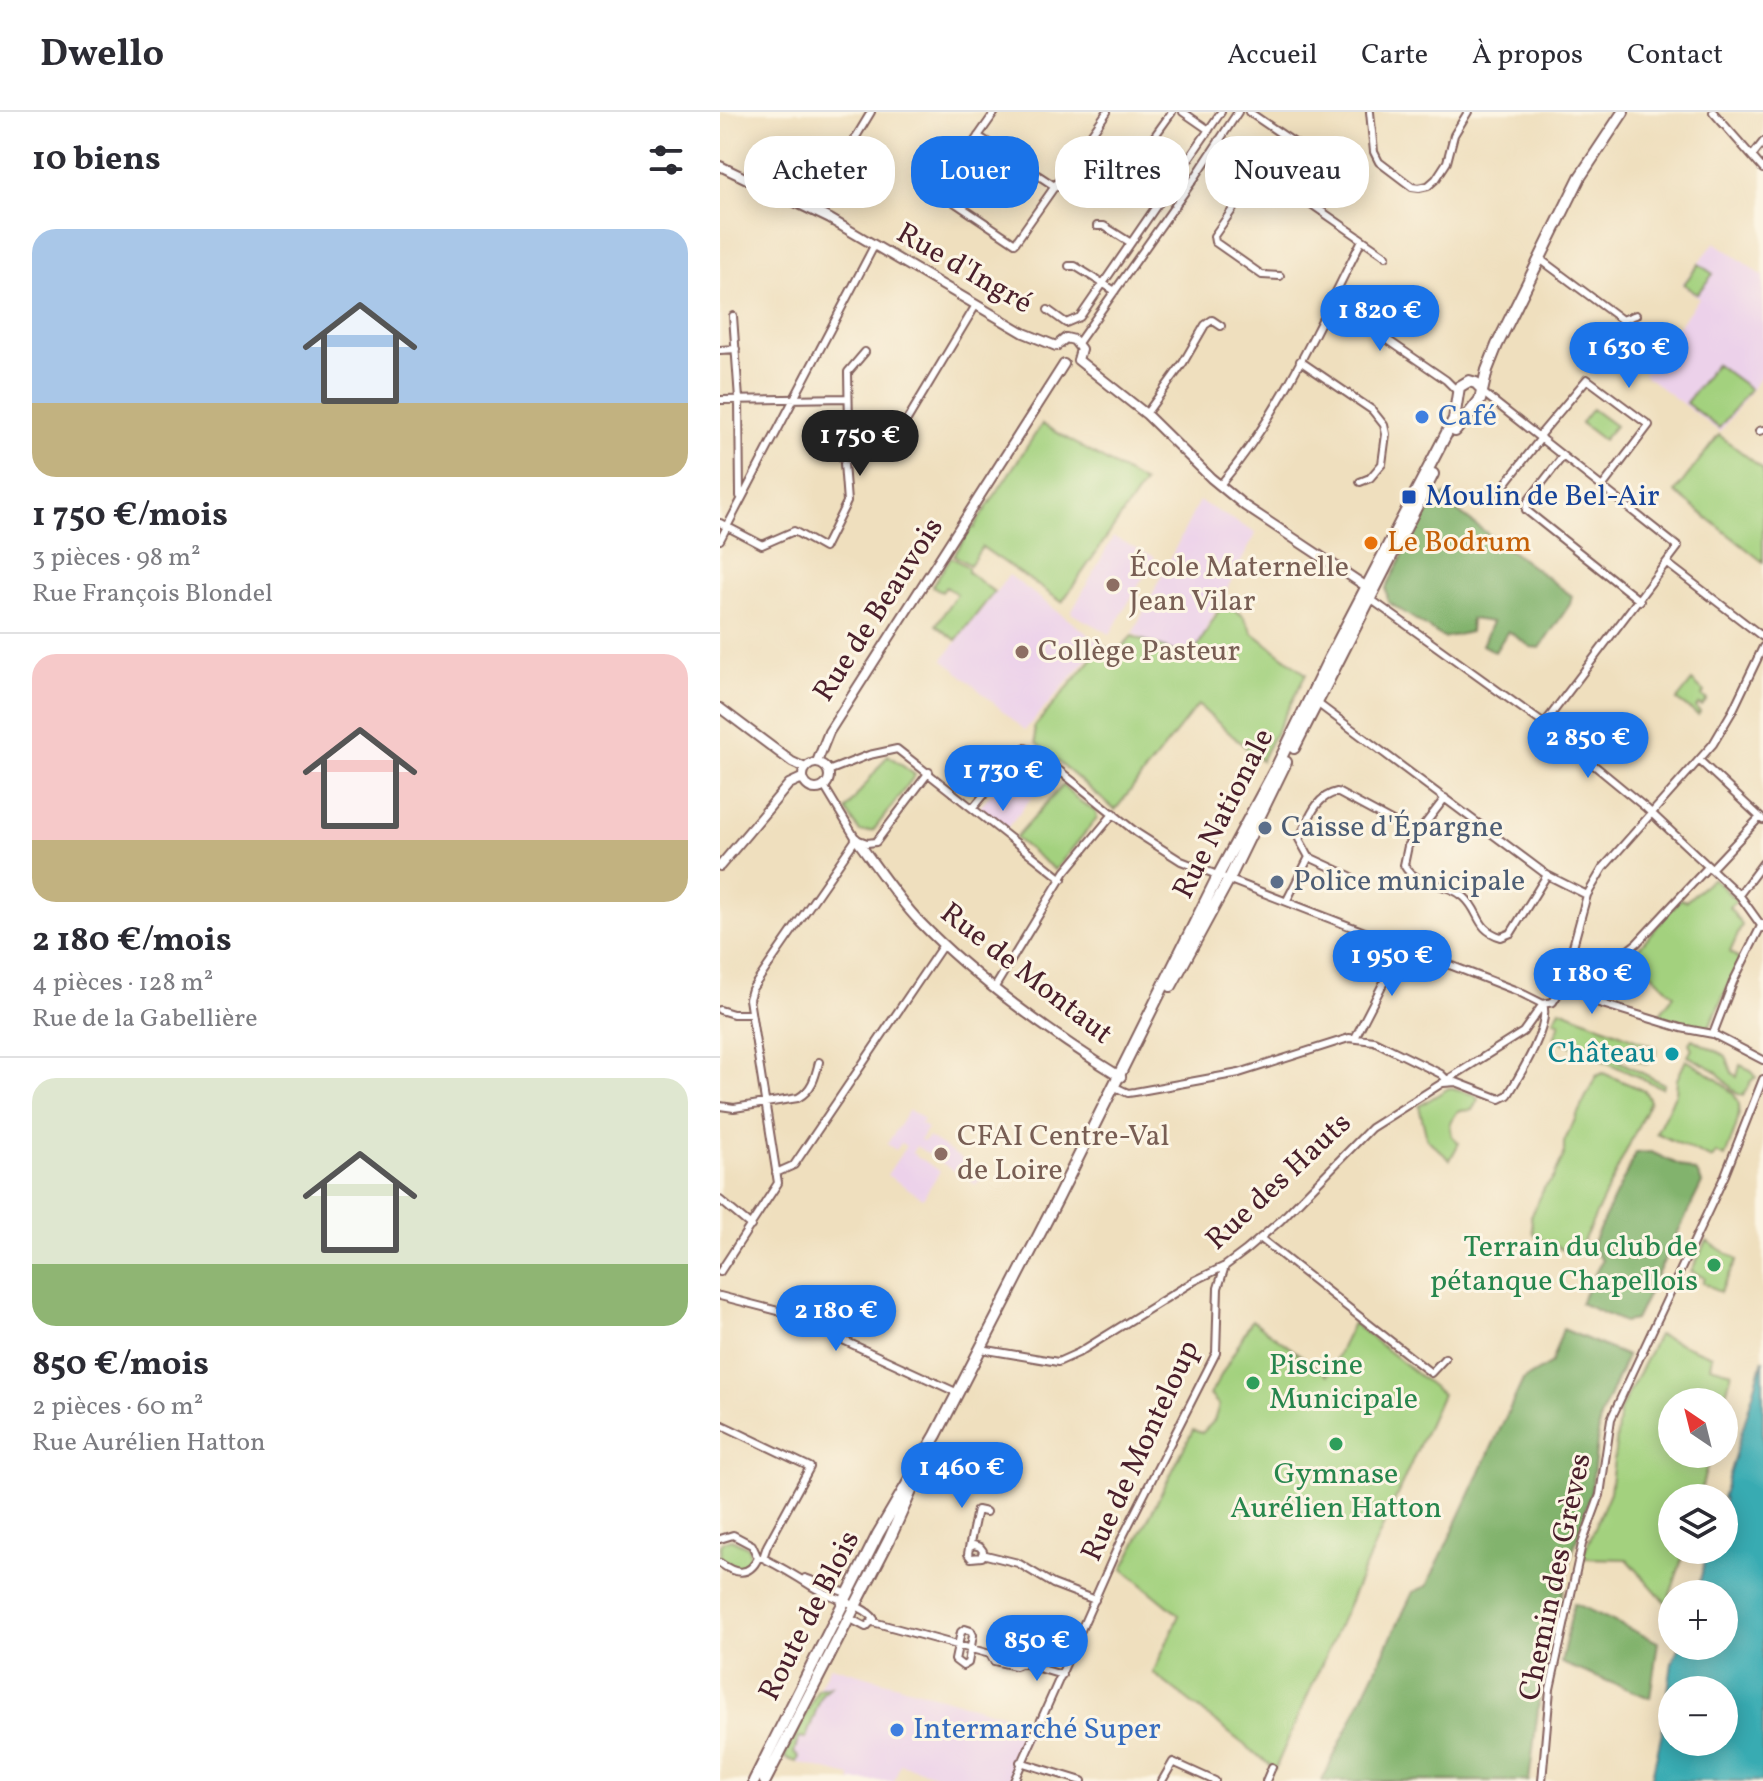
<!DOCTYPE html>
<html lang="fr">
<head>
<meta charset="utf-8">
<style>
  body { margin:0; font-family:Vollkorn,serif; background:#f7f7f7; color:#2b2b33; height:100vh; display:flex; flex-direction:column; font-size:30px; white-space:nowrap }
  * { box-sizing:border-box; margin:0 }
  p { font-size:26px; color:#7c7c81 }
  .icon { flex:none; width:44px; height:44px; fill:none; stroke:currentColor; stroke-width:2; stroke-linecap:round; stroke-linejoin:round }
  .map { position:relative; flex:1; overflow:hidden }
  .sheet { display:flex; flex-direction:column; background:#fff; width:720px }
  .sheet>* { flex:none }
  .guide { position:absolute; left:24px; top:24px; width:760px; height:72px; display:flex; gap:16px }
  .needle { width:52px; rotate:325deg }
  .buttons { position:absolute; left:938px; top:1276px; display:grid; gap:16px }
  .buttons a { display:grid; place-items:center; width:80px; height:80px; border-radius:50%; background:#fff; box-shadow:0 4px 20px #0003; font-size:40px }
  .price { position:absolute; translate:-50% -68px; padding:0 18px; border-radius:28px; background:#1a73e8; color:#fff; font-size:26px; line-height:52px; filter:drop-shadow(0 2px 4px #0008) }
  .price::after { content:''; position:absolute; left:50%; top:48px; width:24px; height:18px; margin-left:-12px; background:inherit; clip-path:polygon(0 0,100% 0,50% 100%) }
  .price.selected { background:#222; color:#fff }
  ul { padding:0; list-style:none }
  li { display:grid; align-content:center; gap:16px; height:424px; padding:0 32px }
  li+li { border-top:2px solid #e1e1e2 }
  li span { display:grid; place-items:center; height:248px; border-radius:24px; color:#555 }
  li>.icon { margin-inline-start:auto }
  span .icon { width:144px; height:144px; fill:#fffc; stroke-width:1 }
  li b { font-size:34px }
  h2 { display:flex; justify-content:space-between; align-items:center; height:96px; padding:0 32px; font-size:34px }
  .chip { padding:0 28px; border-radius:32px; background:#fff; box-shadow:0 4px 20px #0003; font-size:28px; line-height:72px }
  .chip.selected { background:#1a73e8; color:#fff }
  header { display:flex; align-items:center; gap:48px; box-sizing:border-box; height:112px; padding:0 40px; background:#fff; border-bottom:2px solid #e1e1e2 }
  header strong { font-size:38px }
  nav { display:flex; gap:44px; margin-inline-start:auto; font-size:28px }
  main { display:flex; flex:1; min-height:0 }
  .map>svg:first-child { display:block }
  .built { fill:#ecd1ea }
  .green { fill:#a3d17e; stroke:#767854; stroke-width:2 }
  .forest { fill:#82b36d; stroke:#66694c; stroke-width:2 }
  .water { fill:#39abb2; stroke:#42656e; stroke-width:2; fill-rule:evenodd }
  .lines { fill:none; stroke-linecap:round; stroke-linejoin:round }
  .minor-casing { stroke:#84625e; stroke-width:10 }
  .tertiary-casing { stroke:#84625e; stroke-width:12 }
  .primary-casing { stroke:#84625e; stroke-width:14 }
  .minor { stroke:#fff; stroke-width:6 }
  .tertiary { stroke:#fff; stroke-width:8 }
  .primary { stroke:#fff; stroke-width:10 }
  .shop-dot { fill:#3f7fe0; stroke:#fcf5e5; stroke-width:3 }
  .transit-dot { fill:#1a4fb4; stroke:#fcf5e5; stroke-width:3 }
  .food-dot { fill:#e8710a; stroke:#fcf5e5; stroke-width:3 }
  .education-dot { fill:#8d6e63; stroke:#fcf5e5; stroke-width:3 }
  .service-dot { fill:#5c6f8a; stroke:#fcf5e5; stroke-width:3 }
  .culture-dot { fill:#0f9aa8; stroke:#fcf5e5; stroke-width:3 }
  .leisure-dot { fill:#2e9e5b; stroke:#fcf5e5; stroke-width:3 }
  .labels { text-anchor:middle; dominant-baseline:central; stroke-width:6; stroke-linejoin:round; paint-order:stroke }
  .street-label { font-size:30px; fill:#4a1f2b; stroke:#fcf5e5 }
  .shop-label { font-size:30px; fill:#366cbe; stroke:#fcf5e5; text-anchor:start }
  .transit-label { font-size:30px; fill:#164399; stroke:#fcf5e5; text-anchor:start }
  .food-label { font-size:30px; fill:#c56008; stroke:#fcf5e5; text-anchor:start }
  .education-label { font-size:30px; fill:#785e54; stroke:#fcf5e5; text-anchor:start }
  .service-label { font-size:30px; fill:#4e5e75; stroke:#fcf5e5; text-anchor:start }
  .culture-label { font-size:30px; fill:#0d838f; stroke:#fcf5e5; text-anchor:end }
  .leisure-label { font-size:30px; fill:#27864d; stroke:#fcf5e5; text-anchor:end }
</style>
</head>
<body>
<header>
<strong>Dwello</strong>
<nav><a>Accueil</a><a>Carte</a><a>À propos</a><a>Contact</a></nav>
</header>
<main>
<section class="sheet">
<h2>10 biens<svg class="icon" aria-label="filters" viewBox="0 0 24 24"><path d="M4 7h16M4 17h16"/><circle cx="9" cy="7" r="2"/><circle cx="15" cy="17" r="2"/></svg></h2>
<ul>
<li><span style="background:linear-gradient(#a9c7e8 70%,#c2b280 0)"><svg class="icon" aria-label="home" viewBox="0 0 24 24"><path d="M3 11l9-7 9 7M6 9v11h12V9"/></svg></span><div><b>1 750 €/mois</b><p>3 pièces · 98 m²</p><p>Rue François Blondel</p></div></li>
<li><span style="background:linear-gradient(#f6c9c9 75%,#c2b280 0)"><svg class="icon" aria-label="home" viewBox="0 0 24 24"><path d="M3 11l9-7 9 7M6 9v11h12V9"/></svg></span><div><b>2 180 €/mois</b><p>4 pièces · 128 m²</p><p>Rue de la Gabellière</p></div></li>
<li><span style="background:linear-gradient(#dfe7d0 75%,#8fb573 0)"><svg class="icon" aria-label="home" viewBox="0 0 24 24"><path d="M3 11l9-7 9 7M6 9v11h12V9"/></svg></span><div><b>850 €/mois</b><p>2 pièces · 60 m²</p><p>Rue Aurélien Hatton</p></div></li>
</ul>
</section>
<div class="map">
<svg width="1043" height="1669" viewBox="0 0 1043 1669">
  <rect width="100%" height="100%" fill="#fcf5e5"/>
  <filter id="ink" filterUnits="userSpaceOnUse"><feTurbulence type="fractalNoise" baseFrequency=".0125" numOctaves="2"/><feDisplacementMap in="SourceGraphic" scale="16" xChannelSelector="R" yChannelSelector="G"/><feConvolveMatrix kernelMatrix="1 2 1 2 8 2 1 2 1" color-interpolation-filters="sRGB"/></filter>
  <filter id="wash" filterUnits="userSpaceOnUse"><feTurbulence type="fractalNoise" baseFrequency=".006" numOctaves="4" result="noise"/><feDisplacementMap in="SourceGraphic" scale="32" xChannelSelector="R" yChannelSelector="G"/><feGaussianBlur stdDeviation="1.8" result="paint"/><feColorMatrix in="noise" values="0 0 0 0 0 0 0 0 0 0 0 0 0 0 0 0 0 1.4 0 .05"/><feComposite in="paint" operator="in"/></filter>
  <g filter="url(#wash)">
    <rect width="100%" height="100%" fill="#efdfbe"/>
    <path class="built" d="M995,130L1043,164V262L1000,320L923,262L979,186L962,172Z
      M479,389L536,421L475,538L464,542L447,541L413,521Z
      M393,425L435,445L390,522L351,501Z
      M289,463L381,532L305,618L223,547Z
      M310,641L332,660L287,716L260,695L298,646Z
      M189,998L204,1007L201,1012L207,1016L200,1028L205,1029L208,1025L264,1061L256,1073L196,1034L192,1041L220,1059L203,1086L167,1063L186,1034L181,1031L176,1038L167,1032Z
      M110,1554L313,1611L289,1669H239L180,1652L174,1669H131V1664L62,1647Z"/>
    <path class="green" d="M979,152L993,162L977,182L964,172Z
      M996,252L1030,277L999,316L966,291Z
      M872,297L895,314L883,328L861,311Z
      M322,312L424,371L342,490L262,435L250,453L234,443L252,415L255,416V413Z
      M999,323L1043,357V450L955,380Z
      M231,445L248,455V460L274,480L236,528L216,513L237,482L226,475L222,480L212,474Z
      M504,489L523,504L533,521L586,562L541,649L478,593L395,698L316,631L314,615L383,534L397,540L412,524L471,546Z
      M972,569L984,580L982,584L987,588L982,594L979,592L976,596L980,600L978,603L957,588Z
      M168,643L195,663L153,719L140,720L126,698Z
      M343,673L358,688L376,700L377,706L335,758L295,726Z
      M993,766L1017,789L1009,795L1022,813L1010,840L1020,848L988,917L938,904L954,883L916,846L918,837L960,787L966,789Z
      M840,897L935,935L937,940L932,949L927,952L908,946L877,930L873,936L944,972L942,976L834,926L840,911L834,908Z
      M972,927L1006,944L1012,961L1017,965L1020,953L1031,958L1036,965L1031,969L1023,984L1016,981L995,958L968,944L972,937L969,931Z
      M966,948C980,956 1018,977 1019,994C1020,1010 1010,1030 1005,1045L996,1041L992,1047L936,1021L956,981L957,967Z
      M883,961L925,979L930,989L858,1140L852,1142L818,1126L813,1121L811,1105L824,1076L833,1067L844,1043V1030L876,964Z
      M729,976L755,983L758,988L752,998L738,999L730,1011L732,1024L739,1031L730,1048L707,1027L699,994Z
      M987,1129L1017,1148L1000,1180L983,1170L985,1166L971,1159Z
      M532,1208L608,1263L633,1211L722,1282L555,1657L433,1561L459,1503L403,1457L473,1318L482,1321L494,1309L499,1293L490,1283Z
      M938,1223L992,1244L990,1254L1012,1260L1004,1290H952V1342H990L979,1386H952V1438H965L947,1492L907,1447L862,1446L890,1380L900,1298Z
      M11,1427L28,1435L32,1449L19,1457L0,1446L1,1431Z
      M110,1574L102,1582L86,1626L79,1625L74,1641L79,1645L77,1650L64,1646L98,1577Z"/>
    <path class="forest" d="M730,381L737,399L852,484L850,492L820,536L811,535L788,519L775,540L762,533L772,510L751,507L750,520L724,526L668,490L666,476L711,390Z
      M931,1040L977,1061L982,1071L915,1208L904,1210L860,1191L882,1148L871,1134L916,1041Z
      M843,1217L907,1244L880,1306L871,1380L852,1442L821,1574L809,1669H602L693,1480L707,1474L803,1268L831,1251Z
      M854,1491L938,1530L930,1586L841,1551Z"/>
    <path class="water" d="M1043,1248V1669H931L943,1615L952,1551L959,1534H1004V1482H977L987,1438H1004V1386H1002ZM1004,1578V1630H952V1578Z"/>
  </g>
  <g filter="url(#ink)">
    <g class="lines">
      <g class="minor-casing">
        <path id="minor" d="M275,0L219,80L295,131L387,0
          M452,0L434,25L436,31L466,51
          M463,0L489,18
          M529,0L601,49
          M650,0L654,40L659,50L692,75L699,76L708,74L716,67L727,50L734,23L748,0
          M993,0L1043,57
          M258,24L336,75
          M499,28L666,144
          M1032,44L1043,30
          M541,57L494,124L495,130L542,163L560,164
          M404,73H410L439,91
          M92,98L151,0
          M377,114H384L411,131
          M820,147L902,208L916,203
          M349,154H355L395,179
          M611,189L726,268L737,279
          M328,198L346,211L360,205L501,0
          M13,204L19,287L20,384
          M358,231L476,64L518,0
          M0,238L16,237
          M580,249L652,298L664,313L666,322L662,352L650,366L640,370
          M762,280L958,435L824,612
          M0,288L128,286
          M426,302L463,251L485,213L492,208L501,214
          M187,308L256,193
          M1039,319L1043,318
          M819,324L867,267L922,308L929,313L882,375
          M843,344L808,389L806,398L920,489
          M123,348L157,344
          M500,373C560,303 600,210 642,128
          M779,380L821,326
          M0,411L42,433L74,419L104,436L127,390L122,325L129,314L128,260L145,240
          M0,428L154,134
          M948,452L1043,525
          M649,486L824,612L926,696L1020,784L1043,816
          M597,591L827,763L867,783
          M979,648L1043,708
          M108,659L149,643L177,637L342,767
          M104,674L136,727
          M725,686L688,734L684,753C696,775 726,769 744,785C761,800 755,817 781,825L791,821L827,763
          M253,696L300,640L305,636L315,639L417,721L461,749L797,879L823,892
          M136,727L147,731L156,730L209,660
          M589,745L579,727C589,708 594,685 617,680L682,715
          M991,757L1040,705
          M1019,783L1043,751
          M567,788L589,745L630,764
          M845,871L879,891L961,916L993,922L1043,948
          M275,875L345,760L394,701
          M856,879L917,831L988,755
          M823,892L833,890L845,871L846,860L867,783L883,756L993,632L1013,598L1043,535
          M0,898L13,902H29
          M993,922L1013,870L1042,812
          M635,926L682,835
          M723,971L736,970L780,987L788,983C800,963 831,913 823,892
          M395,975L408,981L415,980L519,961L629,926L654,929L721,962L727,968
          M0,994L14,996L78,986C92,978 95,966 99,950
          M56,1061L74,1053L223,833
          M0,1088L31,1114
          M540,1126L711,1261L725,1246
          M0,1160L58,1071L29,887L32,877L136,727
          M0,1184L62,1200L238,1281
          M261,1237L338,1250L358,1241L474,1169L505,1154L525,1139L560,1109L651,1016L803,920L823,892
          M0,1312L90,1355L47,1434L43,1446
          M0,1427L13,1423L32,1433L38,1446C29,1465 15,1462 0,1451
          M249,1436L248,1442L251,1446L262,1445L263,1439L260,1435L254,1433L249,1436L257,1398L266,1400
          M262,1442L298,1451L333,1472L375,1488
          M38,1446H43C61,1455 76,1464 93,1475C108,1485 145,1493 154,1507L146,1515L129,1506
          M85,1466L129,1482
          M153,1510L270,1542L274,1549L295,1554L302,1551L298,1544L278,1539L270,1542
          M245,1517L251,1519L253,1523L248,1551L243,1554L235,1548L241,1520Z
          M302,1551L342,1563
          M300,1650L362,1669
          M294,1669L400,1430L496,1241L498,1176L505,1154
          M442,1669L453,1650L495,1669
          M546,1669L552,1655
          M822,1669L830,1577L862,1432L880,1383L891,1307L1005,1063L1043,967"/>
      </g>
      <g class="tertiary-casing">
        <path id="tertiary" d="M0,54L110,107L304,221L336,234
          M336,234L346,226L354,228L361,237L358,248
          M358,248L426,302L491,366L525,394L650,477
          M0,596L72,650L85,656
          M97,650L109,620L344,252
          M83 664a13 13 0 1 1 26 0a13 13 0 1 1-26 0Z
          M136,727C157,755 176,785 200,810C255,867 333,923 401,965
          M0,754L69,672L82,666"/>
      </g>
      <g class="primary-casing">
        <path id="primary" d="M735,319L760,288L767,258L777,233L860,65L903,0
          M574,636L713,362
          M451,874L510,765L566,650
          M34,1669L158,1422L216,1323L338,1086L499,762L557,654L609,547L734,307L739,275L749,269L756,271L761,276
          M45,1669L169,1428L196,1368"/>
      </g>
      <use href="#minor" class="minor"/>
      <use href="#tertiary" class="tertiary"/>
      <use href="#primary" class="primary"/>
    </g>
  </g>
  <g class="shop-dot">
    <circle cx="702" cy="305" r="8"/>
    <circle cx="177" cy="1618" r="8"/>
  </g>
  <rect class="transit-dot" x="681" y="377" width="16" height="16" rx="4"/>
  <circle class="food-dot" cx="651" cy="431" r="8"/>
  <g class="education-dot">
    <circle cx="393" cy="473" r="8"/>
    <circle cx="302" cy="540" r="8"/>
    <circle cx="221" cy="1042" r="8"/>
  </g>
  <g class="service-dot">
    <circle cx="545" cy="716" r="8"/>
    <circle cx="557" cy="770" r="8"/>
  </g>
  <circle class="culture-dot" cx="952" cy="942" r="8"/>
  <g class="leisure-dot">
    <circle cx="994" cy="1153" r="8"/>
    <circle cx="533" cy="1271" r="8"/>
    <circle cx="616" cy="1332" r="8"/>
  </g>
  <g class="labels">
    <g class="street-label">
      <text transform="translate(244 157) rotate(30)">Rue d'Ingré</text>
      <text transform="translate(159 498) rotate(-57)">Rue de Beauvois</text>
      <text transform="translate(504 702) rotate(-63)">Rue Nationale</text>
      <text transform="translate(306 862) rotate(38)">Rue de Montaut</text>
      <text transform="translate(559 1070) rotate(-43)">Rue des Hauts</text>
      <text transform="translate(421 1339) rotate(-65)">Rue de Monteloup</text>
      <text transform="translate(836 1465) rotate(-78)">Chemin des Grèves</text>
      <text transform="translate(90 1504) rotate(-63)">Route de Blois</text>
    </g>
    <g class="shop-label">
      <text x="718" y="305">Café</text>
      <text x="193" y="1618">Intermarché Super</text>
    </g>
    <g class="transit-label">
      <text x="705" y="385">Moulin de Bel-Air</text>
    </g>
    <g class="food-label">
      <text x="667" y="431">Le Bodrum</text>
    </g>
    <g class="education-label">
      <text x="409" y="456">École Maternelle<tspan x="409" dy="34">Jean Vilar</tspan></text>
      <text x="318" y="540">Collège Pasteur</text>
      <text x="237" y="1025">CFAI Centre-Val<tspan x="237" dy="34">de Loire</tspan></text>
    </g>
    <g class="service-label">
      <text x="561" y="716">Caisse d'Épargne</text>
      <text x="573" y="770">Police municipale</text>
    </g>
    <g class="culture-label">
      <text x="936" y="942">Château</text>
    </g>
    <g class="leisure-label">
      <text x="978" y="1136">Terrain du club de<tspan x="978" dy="34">pétanque Chapellois</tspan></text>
      <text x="549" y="1254" text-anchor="start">Piscine<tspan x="549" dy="34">Municipale</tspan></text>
      <text x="616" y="1363" text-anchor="middle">Gymnase<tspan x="616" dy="34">Aurélien Hatton</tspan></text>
    </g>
  </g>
</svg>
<div class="buttons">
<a><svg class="needle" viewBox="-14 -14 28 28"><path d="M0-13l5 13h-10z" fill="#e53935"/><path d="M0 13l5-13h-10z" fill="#7c7c81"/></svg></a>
<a><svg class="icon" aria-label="layers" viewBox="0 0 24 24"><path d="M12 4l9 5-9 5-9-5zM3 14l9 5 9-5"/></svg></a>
<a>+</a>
<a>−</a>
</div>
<b class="price" style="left:660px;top:241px">1 820 €</b>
<b class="price" style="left:909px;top:278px">1 630 €</b>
<b class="price selected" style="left:140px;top:366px">1 750 €</b>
<b class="price" style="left:868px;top:668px">2 850 €</b>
<b class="price" style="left:283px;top:701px">1 730 €</b>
<b class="price" style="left:672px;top:886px">1 950 €</b>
<b class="price" style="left:872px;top:904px">1 180 €</b>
<b class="price" style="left:116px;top:1241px">2 180 €</b>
<b class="price" style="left:242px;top:1398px">1 460 €</b>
<b class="price" style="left:317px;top:1571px">850 €</b>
<div class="guide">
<a class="chip">Acheter</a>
<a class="chip selected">Louer</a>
<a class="chip">Filtres</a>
<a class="chip">Nouveau</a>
</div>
</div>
</main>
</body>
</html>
